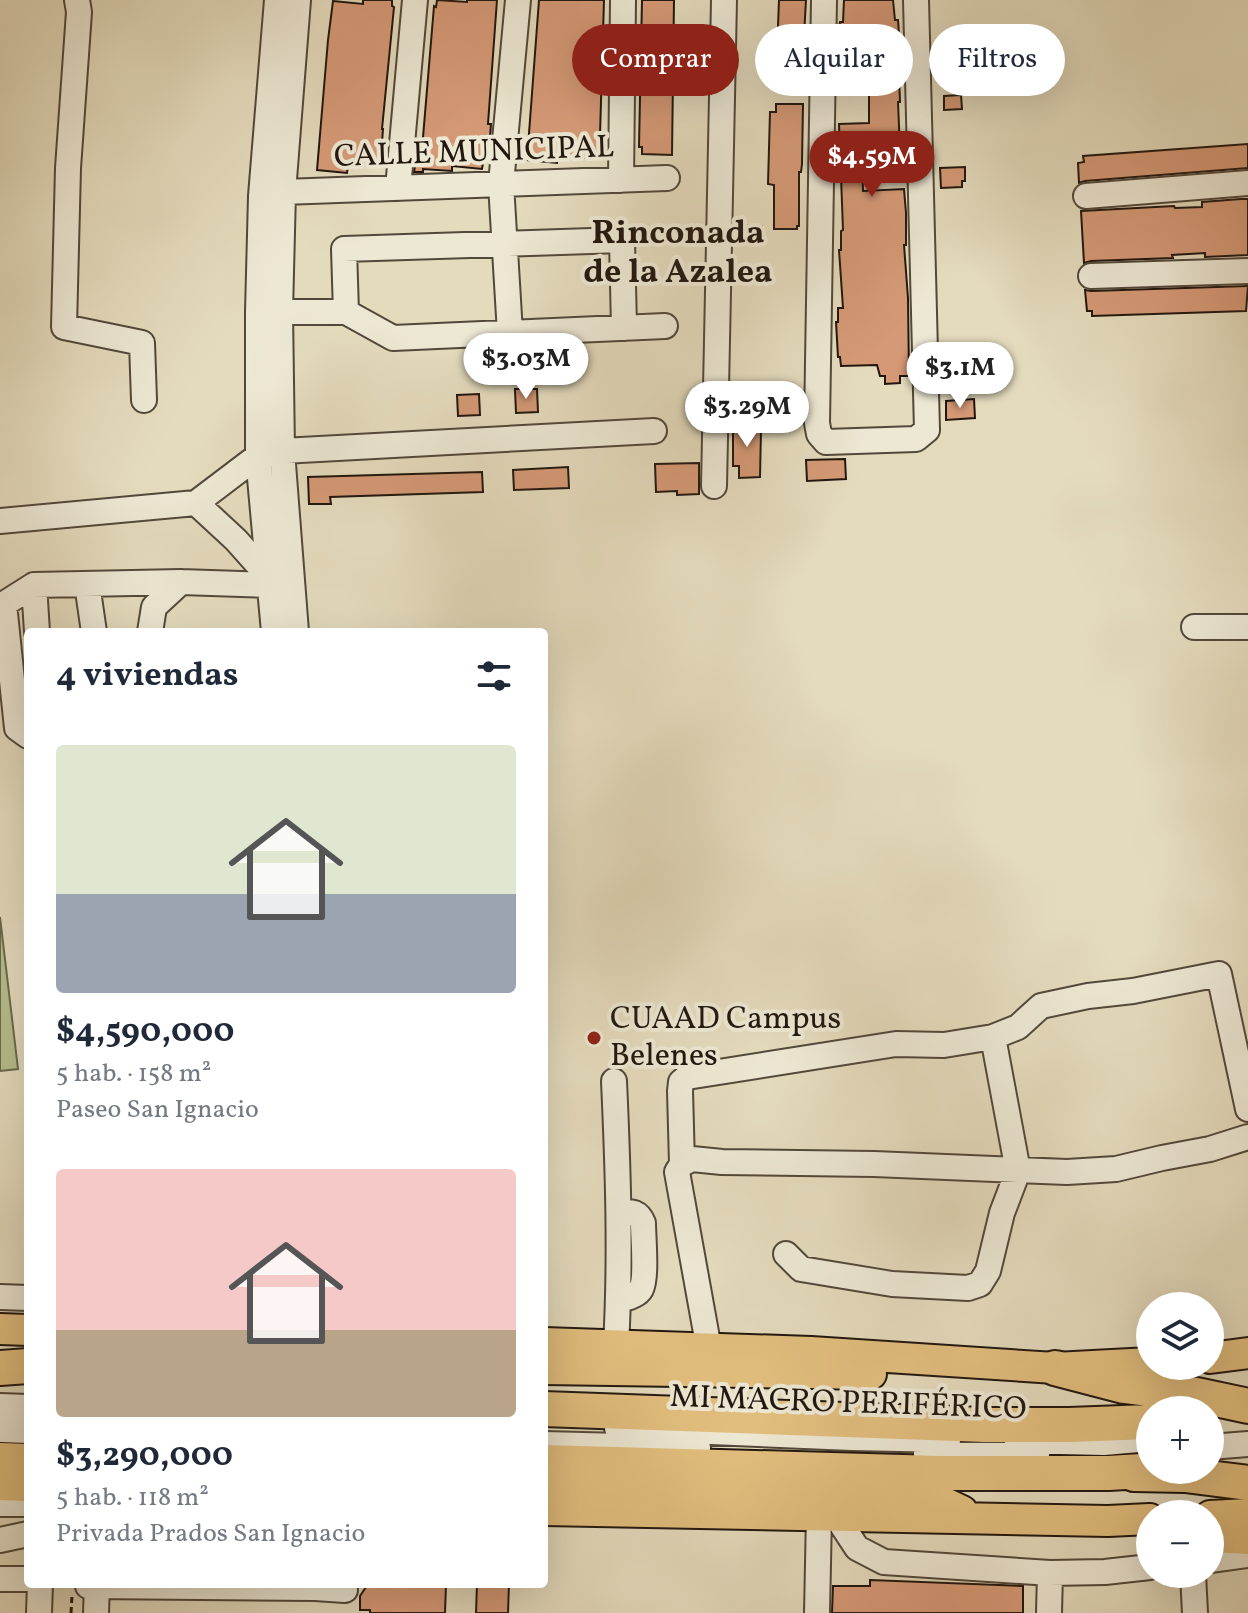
<!DOCTYPE html>
<html lang="es">
<head>
<meta charset="utf-8">
<style>
  body { margin:0; font-family:Vollkorn,serif; background:#f6f6f7; color:#1f2937; height:100vh; display:flex; flex-direction:column; font-size:30px; white-space:nowrap }
  * { box-sizing:border-box; margin:0 }
  p { font-size:26px; color:#747a83 }
  .icon { flex:none; width:44px; height:44px; fill:none; stroke:currentColor; stroke-width:2; stroke-linecap:round; stroke-linejoin:round }
  .map { position:relative; flex:1; overflow:hidden }
  .side { position:absolute; left:24px; top:628px; width:524px; height:960px; display:flex; flex-direction:column; background:#fff; border-radius:8px; box-shadow:0 8px 32px #0002 }
  .side>* { flex:none }
  .hud { position:absolute; left:572px; top:24px; width:556px; height:72px; display:flex; gap:16px }
  .tools { position:absolute; left:1136px; top:1292px; display:grid; gap:16px }
  .tools a { display:grid; place-items:center; width:88px; height:88px; border-radius:50%; background:#fff; box-shadow:0 8px 32px #0002; font-size:40px }
  .price { position:absolute; translate:-50% -68px; padding:0 18px; border-radius:28px; background:#fff; color:#222; font-size:26px; line-height:52px; filter:drop-shadow(0 2px 4px #0008) }
  .price::after { content:''; position:absolute; left:50%; top:48px; width:24px; height:18px; margin-left:-12px; background:inherit; clip-path:polygon(0 0,100% 0,50% 100%) }
  .price.selected { background:#8f2418; color:#fff }
  ul { padding:0; list-style:none }
  li { display:grid; align-content:center; gap:16px; height:424px; padding:0 32px }
  li span { display:grid; place-items:center; height:248px; border-radius:8px; color:#555 }
  li>.icon { margin-inline-start:auto }
  span .icon { width:144px; height:144px; fill:#fffc; stroke-width:1 }
  li b { font-size:34px }
  h2 { display:flex; justify-content:space-between; align-items:center; height:96px; padding:0 32px; font-size:34px }
  .chip { padding:0 28px; border-radius:36px; background:#fff; box-shadow:0 8px 32px #0002; font-size:28px; line-height:72px }
  .chip.selected { background:#8f2418; color:#fff }
  .map>svg:first-child { display:block }
  .green { fill:#b8bf8e; stroke:#6c6b4e; stroke-width:2 }
  .building { fill:#d59976; stroke:#21170f; stroke-width:2 }
  .lines { fill:none; stroke-linecap:round; stroke-linejoin:round }
  .minor-casing { stroke:#52483a; stroke-width:28 }
  .major-casing { stroke:#21170f; stroke-width:34 }
  .highway-casing { stroke:#21170f; stroke-width:38 }
  .path { stroke:#21170f; stroke-width:3; stroke-dasharray:6 4; stroke-linecap:butt }
  .minor { stroke:#ede8d4; stroke-width:24 }
  .major { stroke:#e2be7e; stroke-width:30 }
  .highway { stroke:#e2be7e; stroke-width:34 }
  .poi-dot { fill:#8f2418; stroke:#ede8d4; stroke-width:3 }
  .labels { text-anchor:middle; dominant-baseline:central; stroke-width:8; stroke-linejoin:round; paint-order:stroke }
  .street-label { font-size:32px; fill:#21170f; stroke:#ede8d4 }
  .poi-label { font-size:32px; fill:#21170f; stroke:#ede8d4; text-anchor:start }
  .neighbourhood-label { font-size:34px; font-weight:bold; fill:#21170f; stroke:#ede8d4 }
</style>
</head>
<body>
<div class="map">
<svg width="1248" height="1613" viewBox="0 0 1248 1613">
  <rect width="100%" height="100%" fill="#e4dbbd"/>
  <filter id="stains"><feTurbulence type="fractalNoise" baseFrequency=".0025" numOctaves="4"/><feColorMatrix values="0 0 0 0 .2 0 0 0 0 .09 0 0 0 0 .02 0 0 0 .5 -.17"/></filter>
  <radialGradient id="worn" r=".72"><stop offset=".6" stop-color="#630" stop-opacity="0"/><stop offset="1" stop-color="#630" stop-opacity=".3"/></radialGradient>
  <path class="green" d="M0,917L18,1069L0,1071Z"/>
  <path class="building" d="M363,0H392V6L394,7L382,129H383L382,143L378,167L348,164L347,173L317,170L328,40L333,1L363,4Z
    M437,0L467,2V0H497L488,124H491L490,138H487L482,169L452,166V171L423,169V172H414L416,160L421,161L434,6L436,7Z
    M539,0H604L600,135L597,158L557,157V163L527,160Z
    M642,0H674L672,155L642,154V147H639Z
    M779,0H806L803,53L777,52Z
    M844,0H893L895,20H898L900,49H898L900,102H898L900,150L862,152L863,191L904,189L906,213V245H904L908,298L909,376H900V383L885,384V376H880L877,365L841,366L840,357H838L836,322H838V308H843L839,250H841V231L843,230L839,124L869,123V94L840,95L838,76L839,27L840,22H843Z
    M961,95L962,109L944,110V96Z
    M776,104H803L802,164L801,172H799V226H797V229H774V185L768,184L770,112H776Z
    M1248,144V168L1085,181L1079,183L1078,163L1084,162L1083,156Z
    M965,167V181H962V187L941,188L940,168Z
    M1241,199H1248V255L1205,257V253L1172,255L1173,258L1091,261L1084,263L1081,211L1174,206L1175,208L1202,207V202Z
    M739,225L762,226L761,241L739,240Z
    M1248,286L1246,311L1092,316V311H1087L1085,290L1091,291Z
    M515,389H537L538,412L516,413Z
    M479,394L480,415L458,416L457,395Z
    M974,399L975,418L946,420V401Z
    M733,421H754V429H761L760,477L739,478V466H733Z
    M845,459L846,479L807,481L806,460Z
    M699,463V494L677,495V491L656,492L655,464Z
    M568,467L569,488L514,490L513,470Z
    M482,472L483,492L330,497L331,504H309L308,477Z
    M870,1580L1023,1586V1613H832L833,1586H870Z
    M368,1584H446L445,1613H370V1610H360V1596Z
    M477,1584H509L508,1613H476Z"/>
  <g class="lines">
    <g class="minor-casing">
      <path id="minor" d="M77,0L79,12L68,168L64,327L142,343L144,400
        M824,0L817,423L819,434L826,442L916,439L927,430L916,0
        M621,180L623,0
        M398,188L415,0
        M283,192L667,178
        M1086,196L1248,183
        M1091,276L1248,271
        M280,312H346L393,338L665,326
        M346,312L344,249L622,240L624,328
        M510,333L501,184L518,0
        M714,486L724,0
        M196,503L236,540L268,576
        M0,521L196,503L258,456L282,451L654,431
        M87,584L94,632
        M1194,627H1248
        M37,632L34,585L181,582L269,585
        M150,632L154,607L181,582
        M274,632L258,456V312L261,196L277,0
        M296,632L282,451L280,312L283,192L298,0
        M28,736L17,728L4,604L34,585
        M614,1081C618,1169 621,1257 616,1345
        M682,1164L680,1091L681,1082L687,1077L896,1044L944,1045L993,1037L1018,1027L1041,1006L1088,996L1133,991L1219,974L1248,1109
        M786,1254L801,1269L892,1284L968,1288L980,1284L988,1271L1002,1213L1018,1171L993,1037
        M0,1297L28,1298
        M618,1301C626,1298 637,1296 641,1289C647,1278 643,1236 643,1223C638,1210 630,1212 619,1212
        M709,1349L677,1172L682,1164L692,1159L722,1162L874,1164L1067,1172L1116,1169L1162,1158L1210,1149L1248,1137
        M0,1406L28,1407
        M617,1428L852,1438L948,1440
        M0,1430L28,1431
        M1017,1441L1104,1443L1150,1439
        M544,1444L698,1448
        M1210,1447L1248,1444
        M926,1454L1037,1455
        M0,1504H28
        M836,1516L857,1548L884,1562L1050,1573L1105,1572L1150,1567
        M0,1540L28,1534
        M1210,1560L1248,1555
        M1193,1574L1195,1613
        M0,1579H28
        M88,1586L315,1588L345,1590
        M39,1613L40,1584
        M96,1613L97,1584
        M817,1613L819,1515
        M1049,1613L1050,1573"/>
    </g>
    <g class="major-casing">
      <path id="major" d="M0,1329L28,1330
        M544,1343L811,1352L1055,1368L1150,1363
        M1210,1358L1248,1353
        M544,1369L871,1374
        M0,1485L28,1486
        M544,1488L668,1485L881,1493L924,1496L943,1502L962,1511
        M544,1510L1108,1521L1150,1519
        M1210,1516L1248,1514
        M1210,1537L1248,1539"/>
    </g>
    <g class="highway-casing">
      <path id="highway" d="M0,1368L28,1366
        M1055,1368L1124,1386L1197,1395L1248,1406
        M544,1409L985,1425H1069L1150,1422
        M0,1460L28,1461
        M544,1462L938,1473H1109L1157,1470
        M1134,1474L1185,1475L1248,1483"/>
    </g>
    <path class="path" d="M71,1613L72,1596"/>
    <use href="#minor" class="minor"/>
    <use href="#major" class="major"/>
    <use href="#highway" class="highway"/>
  </g>
  <circle class="poi-dot" cx="594" cy="1038" r="8"/>
  <g class="labels">
    <g class="street-label">
      <text transform="translate(474 153) rotate(-2)">CALLE MUNICIPAL</text>
      <text transform="translate(848 1404) rotate(2)">MI MACRO PERIFÉRICO</text>
    </g>
    <g class="poi-label">
      <text x="610" y="1020">CUAAD Campus<tspan x="610" dy="37">Belenes</tspan></text>
    </g>
    <g class="neighbourhood-label">
      <text x="678" y="234">Rinconada<tspan x="678" dy="39">de la Azalea</tspan></text>
    </g>
  </g>
  <rect width="100%" height="100%" filter="url(#stains)"/>
  <rect width="100%" height="100%" fill="url(#worn)"/>
</svg>
<div class="tools">
<a><svg class="icon" aria-label="layers" viewBox="0 0 24 24"><path d="M12 4l9 5-9 5-9-5zM3 14l9 5 9-5"/></svg></a>
<a>+</a>
<a>−</a>
</div>
<b class="price selected" style="left:872px;top:199px">$4.59M</b>
<b class="price" style="left:526px;top:401px">$3.03M</b>
<b class="price" style="left:960px;top:410px">$3.1M</b>
<b class="price" style="left:747px;top:449px">$3.29M</b>
<div class="hud">
<a class="chip selected">Comprar</a>
<a class="chip">Alquilar</a>
<a class="chip">Filtros</a>
</div>
<section class="side">
<h2>4 viviendas<svg class="icon" aria-label="filters" viewBox="0 0 24 24"><path d="M4 7h16M4 17h16"/><circle cx="9" cy="7" r="2"/><circle cx="15" cy="17" r="2"/></svg></h2>
<ul>
<li><span style="background:linear-gradient(#dfe7d0 60%,#9aa5b1 0)"><svg class="icon" aria-label="home" viewBox="0 0 24 24"><path d="M3 11l9-7 9 7M6 9v11h12V9"/></svg></span><div><b>$4,590,000</b><p>5 hab. · 158 m²</p><p>Paseo San Ignacio</p></div></li>
<li><span style="background:linear-gradient(#f6c9c9 65%,#b9a48a 0)"><svg class="icon" aria-label="home" viewBox="0 0 24 24"><path d="M3 11l9-7 9 7M6 9v11h12V9"/></svg></span><div><b>$3,290,000</b><p>5 hab. · 118 m²</p><p>Privada Prados San Ignacio</p></div></li>
</ul>
</section>
</div>
</body>
</html>
